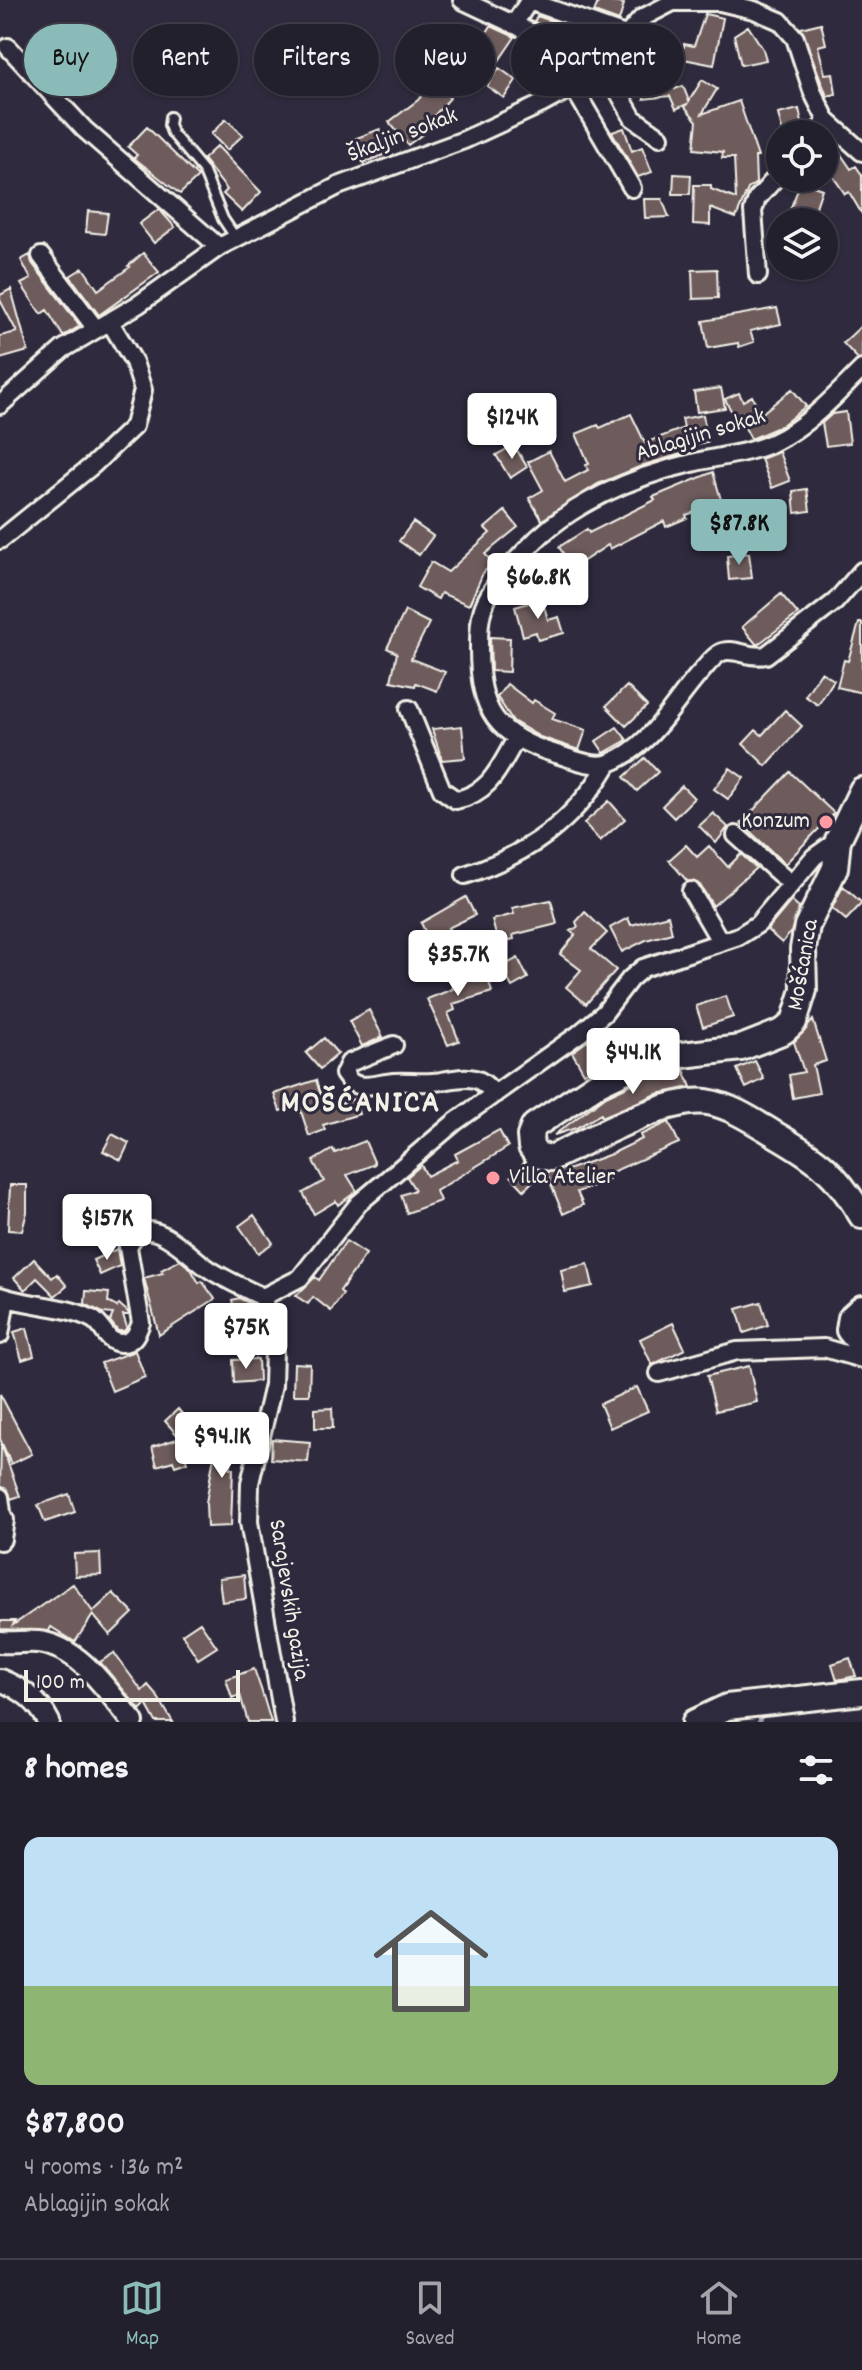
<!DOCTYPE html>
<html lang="en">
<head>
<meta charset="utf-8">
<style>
  body { margin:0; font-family:Dekko,sans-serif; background:#2f2d3a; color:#f1f3f6; height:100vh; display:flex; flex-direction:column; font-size:30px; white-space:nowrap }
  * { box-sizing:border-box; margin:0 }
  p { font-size:26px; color:#a3a3aa }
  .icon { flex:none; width:44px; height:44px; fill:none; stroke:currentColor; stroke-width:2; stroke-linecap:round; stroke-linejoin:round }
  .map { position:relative; height:1722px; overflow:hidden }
  .sheet { display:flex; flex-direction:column; background:#23202e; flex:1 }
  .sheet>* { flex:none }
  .top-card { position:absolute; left:24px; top:24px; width:814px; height:72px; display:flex; gap:16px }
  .controls { position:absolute; left:766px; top:120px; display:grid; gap:16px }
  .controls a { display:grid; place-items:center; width:72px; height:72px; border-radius:50%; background:#23202e; box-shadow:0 2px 6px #0004,0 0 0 2px #403e4a; font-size:40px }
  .scale { position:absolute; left:24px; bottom:20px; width:216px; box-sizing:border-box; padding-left:8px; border:4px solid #f4f1e8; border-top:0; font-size:22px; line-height:28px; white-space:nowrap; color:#f4f1e8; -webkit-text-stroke:6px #2f2a3d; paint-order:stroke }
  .price { position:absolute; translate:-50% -68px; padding:0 18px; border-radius:8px; background:#fff; color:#222; font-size:26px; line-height:52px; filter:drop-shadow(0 2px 4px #0008) }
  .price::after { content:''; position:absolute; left:50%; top:48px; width:24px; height:18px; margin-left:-12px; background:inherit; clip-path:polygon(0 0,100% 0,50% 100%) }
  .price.selected { background:#8bbbb9; color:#111 }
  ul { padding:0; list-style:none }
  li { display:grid; align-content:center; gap:16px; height:424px; padding:0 24px }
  li span { display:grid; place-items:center; height:248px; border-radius:16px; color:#555 }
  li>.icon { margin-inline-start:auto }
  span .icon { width:144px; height:144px; fill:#fffc; stroke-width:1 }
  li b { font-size:34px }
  h2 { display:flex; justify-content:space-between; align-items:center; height:96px; padding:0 24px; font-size:34px }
  .tag { padding:0 28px; border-radius:36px; background:#23202e; box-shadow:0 2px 6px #0004,0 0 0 2px #403e4a; font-size:28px; line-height:72px }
  .tag.selected { background:#8bbbb9; color:#111 }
  .menu { display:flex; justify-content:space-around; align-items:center; height:112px; border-top:2px solid #403e4a; background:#23202e; font-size:22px; color:#a3a3aa }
  .menu a { display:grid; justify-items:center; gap:4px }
  .menu .selected { color:#8bbbb9 }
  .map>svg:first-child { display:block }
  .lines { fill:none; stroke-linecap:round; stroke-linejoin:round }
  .stream { stroke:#929da7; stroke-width:4 }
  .building { fill:#6e5b5b; stroke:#f4f1e8; stroke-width:2 }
  .service-casing { stroke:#f4f1e8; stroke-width:14 }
  .minor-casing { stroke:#f4f1e8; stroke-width:22 }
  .tertiary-casing { stroke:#f4f1e8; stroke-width:26 }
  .secondary-casing { stroke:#f4f1e8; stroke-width:30 }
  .service { stroke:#2f2a3d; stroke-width:8 }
  .minor { stroke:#2f2a3d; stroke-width:16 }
  .tertiary { stroke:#2f2a3d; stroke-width:20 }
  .secondary { stroke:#2f2a3d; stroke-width:24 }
  .poi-dot { fill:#ff9aa2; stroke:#2f2a3d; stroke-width:3 }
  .labels { text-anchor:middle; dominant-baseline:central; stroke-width:6; stroke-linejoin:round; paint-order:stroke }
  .street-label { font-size:24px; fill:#f4f1e8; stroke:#2f2a3d }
  .poi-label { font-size:24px; fill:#f4f1e8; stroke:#2f2a3d; text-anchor:end }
  .district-label { font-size:32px; font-weight:bold; letter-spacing:2px; fill:#f4f1e8; stroke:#2f2a3d }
</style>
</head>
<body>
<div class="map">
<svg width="862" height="1722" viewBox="0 0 862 1722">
  <rect width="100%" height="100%" fill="#2f2a3d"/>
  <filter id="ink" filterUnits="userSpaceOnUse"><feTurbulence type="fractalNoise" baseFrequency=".0125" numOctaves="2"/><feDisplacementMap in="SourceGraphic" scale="16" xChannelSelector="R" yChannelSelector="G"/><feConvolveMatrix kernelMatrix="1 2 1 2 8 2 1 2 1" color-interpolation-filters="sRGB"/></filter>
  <g filter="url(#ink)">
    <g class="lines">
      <path class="stream" d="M759,1722L763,1712"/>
    </g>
    <path class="building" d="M599,0L624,4L619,21L594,12Z
      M705,14L723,18L714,65L658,54L673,63L675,89L683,86L689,101L702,80L717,89L702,114L739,101L758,157H755L756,183L748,189L736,218L710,208V225L693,224L694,185H711V189L736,199L734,158H722L723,152L694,149L697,121L685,107L687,104L676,109L670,96L644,99L640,51L684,47V44L694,46Z
      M537,16L601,38L597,51L534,22Z
      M821,23L826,44L818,46L825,74L833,73L836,94L827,96L801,28Z
      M491,26L515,37L494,68L472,54Z
      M748,26L763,49L766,60L741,65L734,35Z
      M438,32L462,51L445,71L422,51Z
      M540,49L558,57L545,80L527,70Z
      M499,68L516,80L504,98L487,86Z
      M433,83L450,98L425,126L428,130L408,145L389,122L418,100Z
      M799,109L804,132L783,134L778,114Z
      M226,119L243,135L227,150L211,134Z
      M147,127L198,177L180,194L134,158L137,155L128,147Z
      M624,128L632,151L642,147L652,172L638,177L612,132Z
      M380,129L389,153L363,163L354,139Z
      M217,146L261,192L242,212L223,194L227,190L203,159Z
      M840,153L851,169L856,166L862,175V214L849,192L845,194L824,163Z
      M674,174L691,175L690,194H673Z
      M801,182L822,189L811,222H785Z
      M644,199H662L669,217L645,218Z
      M159,209L175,227L154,243L139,224Z
      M88,211L108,213L105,234L86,232Z
      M143,253L159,272L99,315L70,276L83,268L98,290L130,267L128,266Z
      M30,255L32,263L80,326L63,336L47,310L41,314L21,284L31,279L21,260Z
      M717,269L718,298L693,299L692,270Z
      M11,289L28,351L0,359V336L17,332L0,300V295Z
      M777,308L781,324L750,331L754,342L739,347L738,343L708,348L703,321Z
      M862,325V358L858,359L843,343Z
      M721,388L725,408L697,412L694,392Z
      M792,389L806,406L781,426L751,439L743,424L739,426L725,399L739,393L743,401L752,396L761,414Z
      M846,412L850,443L826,446L822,423L832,414Z
      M631,414L645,443L684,428L682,419L703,415L708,442L683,447L685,453L644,465L598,484L542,520L529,498L543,490L528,462L549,451L565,482L588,470L586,465L589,464L576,434L598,425L600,428Z
      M514,445L527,467L510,478L496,455Z
      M779,452L790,481L772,488L761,459Z
      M713,472L722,503L686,515L687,518L666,527L664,521L610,549L608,545L573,568L559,547L587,529L589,533L655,500L653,497Z
      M807,489L810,511L795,513L793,491Z
      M505,511L518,527L485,554L493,563L483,573L469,605L441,593L438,599L417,587L431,562L448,572L490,533L485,528Z
      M413,522L433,536L419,555L399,541Z
      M749,553L752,578L729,580L727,556Z
      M781,594L798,614L757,645L742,627Z
      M542,599L548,620L559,617L564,633L538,640L536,632L523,636L515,607Z
      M405,611L429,623L411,659L445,672L437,691L416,683L415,686L391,681L397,653L387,648Z
      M859,623H862V693L837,687L844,660L848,661Z
      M490,637L510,638L509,672L491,671Z
      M821,672L834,680L818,705L805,696Z
      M507,684L532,703L534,700L555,713L552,719L586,730L579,750L540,737L513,721L497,697Z
      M627,686L647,706L626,726L606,706Z
      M785,710L802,726L766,766L743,744L756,730L762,735Z
      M462,726L465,758L442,760L432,729Z
      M617,727L627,740L604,753L596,741Z
      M645,758L658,772L637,791L624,777Z
      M730,768L744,778L728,799L714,789Z
      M790,772L834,813L785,864L741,823Z
      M682,786L694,798L674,818L662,806Z
      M609,801L625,819L600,841L584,823Z
      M713,813L728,827L716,843L699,826Z
      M686,845L697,857L709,846L728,867L741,854L756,868L713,906L700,885L687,881L669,860Z
      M843,886L862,903L846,920L832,908Z
      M466,897L475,915L448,928L451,934L431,944L421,923Z
      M551,900L557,924L513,935L514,939L498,943L492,920L514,914L512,908Z
      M791,901L799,908L791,932L782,943L767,930Z
      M585,912L607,933L591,949L616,970L586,1004L566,987L581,970L560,954L575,935L570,931L578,927L576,922Z
      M668,915L672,933L646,940L622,952L610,928L628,918L631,925Z
      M518,958L528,978L512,987L501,967Z
      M484,966L492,992L453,1004L455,1010L448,1013L459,1041L448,1045L427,999L453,989L449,977Z
      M726,996L733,1017L703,1027L696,1006Z
      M369,1010L383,1037L362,1046L349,1021Z
      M813,1020L826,1061L813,1065L819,1093L793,1098L789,1075L804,1072L794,1042Z
      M324,1038L338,1054L320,1069L306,1053Z
      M590,1039L603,1062L584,1073L572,1052Z
      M755,1061L764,1079L746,1088L737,1069Z
      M684,1070L691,1087L657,1094L602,1117L601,1114L576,1128L554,1135L606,1096L653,1074Z
      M316,1080L325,1109L354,1099L359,1114L323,1125L325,1130L309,1136L299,1105L280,1111L274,1094Z
      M669,1122L679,1143L607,1174L609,1180L577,1192L583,1205L563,1214L546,1172L564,1169L565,1171L611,1154L642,1139L640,1135Z
      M499,1130L508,1147L436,1191L440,1201L407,1213L401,1195L415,1190L407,1177L421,1165L427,1176L458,1160L455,1154Z
      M112,1134L129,1143L121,1160L103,1151Z
      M365,1141L375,1164L347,1175L357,1191L338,1205L336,1201L314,1214L303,1193L324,1181L313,1161L333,1149L335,1153Z
      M524,1163L537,1177L524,1190L511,1176Z
      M10,1185H27V1212L22,1231L8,1230Z
      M101,1214L126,1228L117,1246L92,1233Z
      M254,1215L273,1243L258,1253L239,1226Z
      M346,1241L366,1254L340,1291L343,1294L331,1311L313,1297L308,1304L296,1296L315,1277L319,1280Z
      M117,1249L120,1266L100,1275L93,1260Z
      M34,1259L52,1278L57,1274L67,1286L55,1296L37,1278L25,1290L14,1278Z
      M180,1260L191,1269L199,1283L202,1281L215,1299L159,1335L144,1278L163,1273L161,1270Z
      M588,1264L593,1286L565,1292L561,1270Z
      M86,1291L109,1293L108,1302L117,1307L119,1304L128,1312L129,1315H123L127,1327L124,1331H118L110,1321L113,1314L103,1313L85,1304Z
      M239,1298L253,1305L257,1321L238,1325L232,1300Z
      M761,1302L768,1325L744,1333L737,1309Z
      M673,1323L685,1349L652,1365L640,1339Z
      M27,1328L34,1356L22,1360L14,1332Z
      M135,1351L145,1377L112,1391L101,1363Z
      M258,1359L259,1381L234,1383L233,1360Z
      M294,1363L310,1364L309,1395H293Z
      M749,1366L757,1402L716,1411L707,1376Z
      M637,1387L648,1411L610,1428L600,1404Z
      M0,1394L32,1454L11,1464L0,1439Z
      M332,1408L333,1428H315V1409Z
      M178,1409L193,1427L180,1438L165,1421Z
      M225,1424L242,1430L230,1468H233L231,1526L207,1527L206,1503L213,1461Z
      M180,1438L187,1462L175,1466L173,1461L157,1466L152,1447Z
      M272,1439L310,1442L308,1462L271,1459Z
      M1,1444L20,1496L11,1499L8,1490L0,1486Z
      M69,1494L75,1512L45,1522L38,1505Z
      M100,1553L101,1575L75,1576L74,1554Z
      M244,1575L246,1599L222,1602L219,1578Z
      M73,1584L93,1612L113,1593L133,1613L110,1635L93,1615L75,1642L51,1627L49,1631L0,1629V1621H15L13,1625Z
      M200,1622L217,1647L198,1659L182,1634Z
      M114,1653L142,1691L148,1685L156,1694L173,1722H156L146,1704L140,1710L100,1662Z
      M850,1658L856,1676L837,1680L832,1664Z
      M254,1669L261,1689L271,1722H248L240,1695L232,1698L226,1679Z"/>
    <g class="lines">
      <g class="service-casing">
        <path id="service" d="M170,117L169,125L172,133L203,170L223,219L235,237"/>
      </g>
      <g class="minor-casing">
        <path id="minor" d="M462,0L600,65L609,75L633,118L660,137
          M514,24L529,1L628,36
          M8,47L84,129L219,247
          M573,87L632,188
          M815,134L827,121
          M41,256L96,329
          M758,275L753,211L757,199L780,173
          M862,369C835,396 809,425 774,442C749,454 719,456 692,463C634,476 568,504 527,549C513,564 495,582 486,601C479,615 479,633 479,649C479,711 496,736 556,754C571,758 595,769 609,763C651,747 671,706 699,674C705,668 712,657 720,653C732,646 750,659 766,655L835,602L862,571
          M0,405L63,349L139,304L219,247L338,186L464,140L542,104L573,87L600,65L642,18L673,2H720L754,10L780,21L795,38L813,93L827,121L862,152
          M0,540L93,465L134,426L143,390L134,362L110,322
          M409,709L442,790L456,800C491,793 499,767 516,739
          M736,835L791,884
          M465,875C529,854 574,822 608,764
          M691,891L720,941
          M394,1045L349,1063L344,1074C356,1094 376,1083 394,1082C407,1081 419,1083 432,1082C446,1082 461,1075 475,1079C483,1081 489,1088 495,1094
          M0,1296C29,1306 65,1305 92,1319C104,1325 105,1342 120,1343C133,1344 137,1333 141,1323L128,1247C145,1206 187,1254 206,1267C223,1279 244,1288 263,1297
          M0,1335L6,1298
          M659,1373L737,1351L824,1348L862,1359
          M0,1497L3,1520
          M284,1722L249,1522L250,1483L273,1385L274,1351L263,1297L300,1278L359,1203L455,1122L579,1034L604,1013L630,979L643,968L739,936L758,924L814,857L838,840"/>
      </g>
      <g class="tertiary-casing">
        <path id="tertiary" d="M0,1521L3,1520L0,1539
          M0,1642C13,1643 26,1641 38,1642C81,1647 108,1692 133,1722
          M0,1680C22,1689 38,1700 49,1722"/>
      </g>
      <g class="secondary-casing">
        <path id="secondary" d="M862,790L838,840L835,868L807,926L803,949L804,990L794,1022L784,1031L741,1048L649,1059L599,1083L534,1126L530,1136L531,1147L537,1155L551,1158C589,1141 667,1096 707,1102C731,1106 753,1121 773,1133C818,1159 835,1171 862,1216
          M862,1308L851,1318L849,1330L862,1346
          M695,1722L727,1707L862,1692"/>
      </g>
      <use href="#service" class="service"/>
      <use href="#minor" class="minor"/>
      <use href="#tertiary" class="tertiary"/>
      <use href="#secondary" class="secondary"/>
    </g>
  </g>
  <g class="poi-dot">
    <circle cx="826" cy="822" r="8"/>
    <circle cx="493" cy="1178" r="8"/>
  </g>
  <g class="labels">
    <g class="street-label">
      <text transform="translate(403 136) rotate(-21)">Škaljin sokak</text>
      <text transform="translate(701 436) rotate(-17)">Ablagijin sokak</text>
      <text transform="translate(804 965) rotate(-80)">Mošćanica</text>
      <text transform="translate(288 1600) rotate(81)">Sarajevskih gazija</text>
    </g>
    <g class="poi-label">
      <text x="810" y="822">Konzum</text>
      <text x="509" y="1178" text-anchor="start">Villa Atelier</text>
    </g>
    <g class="district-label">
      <text x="361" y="1105">MOŠĆANICA</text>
    </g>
  </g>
</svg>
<div class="controls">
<a><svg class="icon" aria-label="locate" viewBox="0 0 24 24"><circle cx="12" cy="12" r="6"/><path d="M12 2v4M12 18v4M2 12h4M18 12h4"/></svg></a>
<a><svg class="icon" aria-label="layers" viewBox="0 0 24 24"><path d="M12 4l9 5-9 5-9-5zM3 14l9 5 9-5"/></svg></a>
</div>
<div class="scale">100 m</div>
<b class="price" style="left:512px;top:461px">$124K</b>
<b class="price selected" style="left:739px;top:567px">$87.8K</b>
<b class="price" style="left:538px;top:621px">$66.8K</b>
<b class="price" style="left:458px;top:998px">$35.7K</b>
<b class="price" style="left:633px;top:1096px">$44.1K</b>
<b class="price" style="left:107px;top:1262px">$157K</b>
<b class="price" style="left:246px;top:1371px">$75K</b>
<b class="price" style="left:222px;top:1480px">$94.1K</b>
<div class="top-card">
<a class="tag selected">Buy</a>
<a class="tag">Rent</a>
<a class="tag">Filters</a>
<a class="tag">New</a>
<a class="tag">Apartment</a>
</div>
</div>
<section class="sheet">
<h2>8 homes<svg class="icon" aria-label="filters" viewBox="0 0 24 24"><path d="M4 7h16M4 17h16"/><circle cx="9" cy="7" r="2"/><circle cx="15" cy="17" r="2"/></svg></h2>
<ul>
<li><span style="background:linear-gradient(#bfe0f5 60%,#8fb573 0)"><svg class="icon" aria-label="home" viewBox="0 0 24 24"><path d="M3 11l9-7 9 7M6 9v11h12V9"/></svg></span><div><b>$87,800</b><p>4 rooms · 136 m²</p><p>Ablagijin sokak</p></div></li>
</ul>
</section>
<nav class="menu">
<a class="selected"><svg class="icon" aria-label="map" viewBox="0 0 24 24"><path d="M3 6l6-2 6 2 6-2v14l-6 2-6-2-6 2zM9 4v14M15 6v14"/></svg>Map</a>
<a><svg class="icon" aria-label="saved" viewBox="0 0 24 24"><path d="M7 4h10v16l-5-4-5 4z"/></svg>Saved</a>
<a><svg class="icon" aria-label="home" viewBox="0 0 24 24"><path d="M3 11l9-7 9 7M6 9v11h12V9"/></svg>Home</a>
</nav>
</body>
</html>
